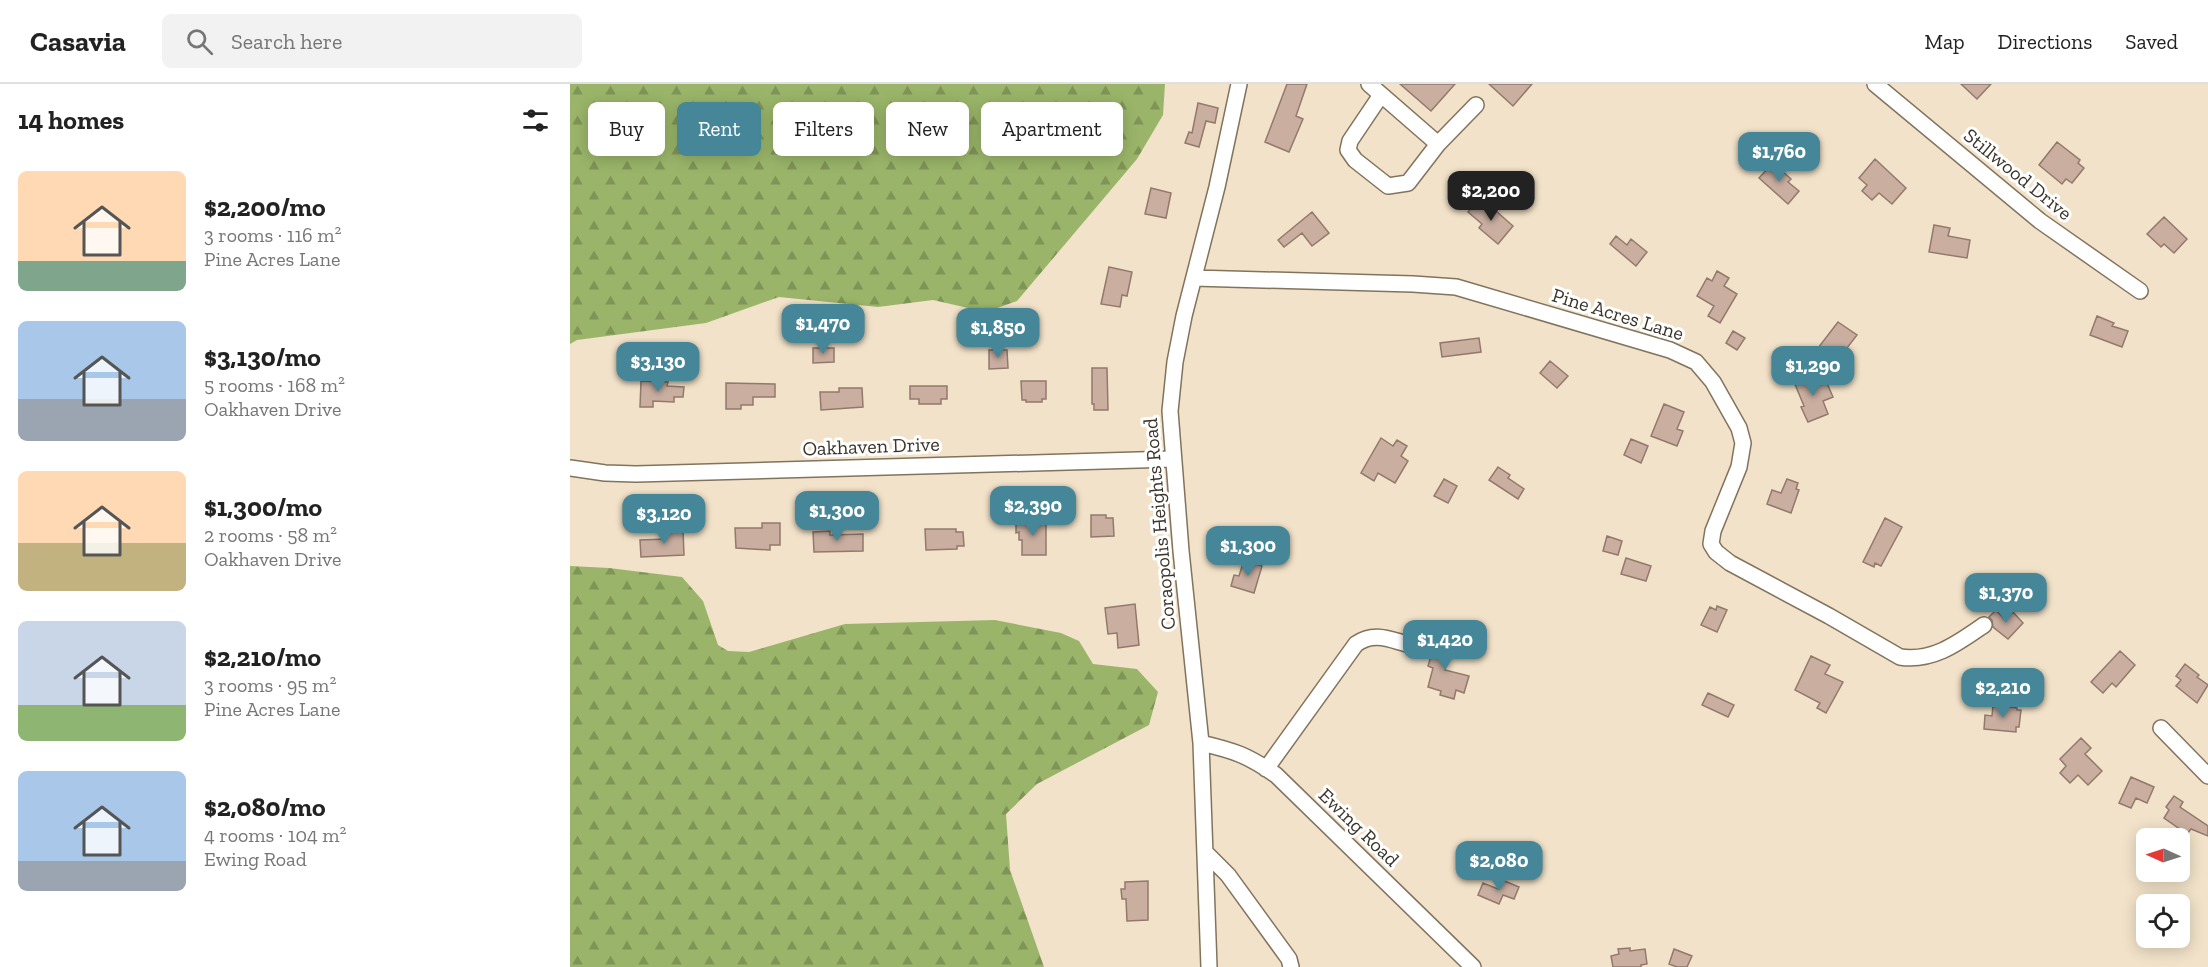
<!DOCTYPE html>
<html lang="en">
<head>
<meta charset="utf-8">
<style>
  body { margin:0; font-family:"Zilla Slab",serif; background:#f2f2f2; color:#222; height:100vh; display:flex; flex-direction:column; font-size:22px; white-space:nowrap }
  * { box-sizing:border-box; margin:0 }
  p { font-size:20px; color:#767676 }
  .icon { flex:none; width:33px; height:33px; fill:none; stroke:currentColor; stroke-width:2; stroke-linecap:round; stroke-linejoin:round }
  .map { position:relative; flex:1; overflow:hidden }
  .side { display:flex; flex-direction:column; background:#fff; width:570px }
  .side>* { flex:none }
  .banner { position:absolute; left:18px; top:18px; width:570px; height:54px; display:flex; gap:12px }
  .needle { width:39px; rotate:273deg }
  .tools { position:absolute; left:1566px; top:744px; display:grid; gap:12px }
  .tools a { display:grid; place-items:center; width:54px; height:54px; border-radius:9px; background:#fff; box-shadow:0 3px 15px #0003; font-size:30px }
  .price { position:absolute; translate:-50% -51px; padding:0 14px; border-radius:12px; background:#458798; color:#fff; font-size:20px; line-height:39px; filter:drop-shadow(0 2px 3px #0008) }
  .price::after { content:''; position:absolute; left:50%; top:36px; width:18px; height:14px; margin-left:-9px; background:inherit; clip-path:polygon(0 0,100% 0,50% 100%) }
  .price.selected { background:#222; color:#fff }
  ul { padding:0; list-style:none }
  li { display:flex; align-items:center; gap:18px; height:150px; padding:0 18px }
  li span { display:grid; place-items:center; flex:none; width:168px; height:120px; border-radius:9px; color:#555 }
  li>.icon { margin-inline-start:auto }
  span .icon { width:72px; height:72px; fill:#fffc; stroke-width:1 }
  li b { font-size:26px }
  h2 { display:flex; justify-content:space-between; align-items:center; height:72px; padding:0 18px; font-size:26px }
  .tag { padding:0 21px; border-radius:9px; background:#fff; box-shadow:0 3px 15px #0003; font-size:21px; line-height:54px }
  .tag.selected { background:#458798; color:#fff }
  header { display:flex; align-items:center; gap:36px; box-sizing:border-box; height:84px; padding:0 30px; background:#fff; border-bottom:2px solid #e0e0e0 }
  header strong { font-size:28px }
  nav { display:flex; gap:33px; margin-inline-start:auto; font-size:21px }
  .search { width:420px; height:54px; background:#f2f2f2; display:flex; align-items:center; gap:15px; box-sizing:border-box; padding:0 21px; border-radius:9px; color:#767676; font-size:22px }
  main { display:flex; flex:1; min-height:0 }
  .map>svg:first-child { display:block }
  .forest { fill:url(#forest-firs) }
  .building { fill:#caafa1; stroke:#92796c; stroke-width:1.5 }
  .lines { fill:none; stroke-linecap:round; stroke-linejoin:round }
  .minor-casing { stroke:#82735d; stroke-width:18 }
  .minor { stroke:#fff; stroke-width:15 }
  .labels { text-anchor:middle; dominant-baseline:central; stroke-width:6; stroke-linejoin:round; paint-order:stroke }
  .street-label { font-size:20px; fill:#3a342a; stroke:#fff }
</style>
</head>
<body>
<header>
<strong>Casavia</strong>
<div class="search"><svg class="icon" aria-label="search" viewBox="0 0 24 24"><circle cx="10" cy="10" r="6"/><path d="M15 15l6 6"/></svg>Search here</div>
<nav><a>Map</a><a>Directions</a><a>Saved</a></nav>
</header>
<main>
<section class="side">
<h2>14 homes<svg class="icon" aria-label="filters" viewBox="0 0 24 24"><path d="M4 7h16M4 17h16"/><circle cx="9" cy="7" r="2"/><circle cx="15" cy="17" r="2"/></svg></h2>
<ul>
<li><span style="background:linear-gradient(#ffd9b3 75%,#7fa58c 0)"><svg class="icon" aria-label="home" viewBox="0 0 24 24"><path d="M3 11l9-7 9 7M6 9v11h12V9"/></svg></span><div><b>$2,200/mo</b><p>3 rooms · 116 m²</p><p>Pine Acres Lane</p></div></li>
<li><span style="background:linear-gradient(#a9c7e8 65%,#9aa5b1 0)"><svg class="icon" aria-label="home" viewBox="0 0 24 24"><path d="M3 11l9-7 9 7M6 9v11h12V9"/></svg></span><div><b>$3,130/mo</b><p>5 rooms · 168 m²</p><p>Oakhaven Drive</p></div></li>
<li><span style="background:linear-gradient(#ffd9b3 60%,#c2b280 0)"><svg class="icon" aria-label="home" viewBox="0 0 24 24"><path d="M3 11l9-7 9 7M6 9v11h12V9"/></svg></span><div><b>$1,300/mo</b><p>2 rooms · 58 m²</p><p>Oakhaven Drive</p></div></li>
<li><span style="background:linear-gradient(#c9d6e8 70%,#8fb573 0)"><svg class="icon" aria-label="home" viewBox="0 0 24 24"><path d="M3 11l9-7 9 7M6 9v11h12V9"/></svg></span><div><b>$2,210/mo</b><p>3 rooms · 95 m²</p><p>Pine Acres Lane</p></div></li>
<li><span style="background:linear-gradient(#a9c7e8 75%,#9aa5b1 0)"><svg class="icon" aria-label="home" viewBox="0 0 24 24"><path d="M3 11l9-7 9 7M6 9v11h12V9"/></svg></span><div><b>$2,080/mo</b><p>4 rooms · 104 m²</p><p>Ewing Road</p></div></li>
</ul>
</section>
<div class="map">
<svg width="1638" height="883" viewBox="0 0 1638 883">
  <defs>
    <pattern id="forest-firs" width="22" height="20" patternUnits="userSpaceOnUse" patternTransform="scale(1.5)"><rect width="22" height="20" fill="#9ab569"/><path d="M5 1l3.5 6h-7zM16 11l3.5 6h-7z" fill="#7f9457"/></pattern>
  </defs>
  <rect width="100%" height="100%" fill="#f2e2c9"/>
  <path class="forest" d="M0,0H595L593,31L567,75L447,217L416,228L363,216L308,223L209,213L136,239L7,256L0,260Z
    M0,482L39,484L112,493L133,517L148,561L158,567L179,568L275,540L425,536L491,549L509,557L523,580L567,585L588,608L579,641L467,700L436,730L440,786L474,883H0Z"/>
  <path class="building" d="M717,0H737L726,32L733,35L719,68L695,58Z
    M830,0H885L861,27Z
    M919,0H962L943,22Z
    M1391,0H1421L1407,15Z
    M628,19L648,24L645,39L636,37L629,63L615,59L619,48L622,49Z
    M1487,58L1510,76L1508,79L1514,84L1502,99L1496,95L1492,100L1469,81Z
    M1305,75L1336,104L1322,120L1309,109L1302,116L1292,107L1297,101L1289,94Z
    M1203,79L1221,95L1218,98L1229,107L1218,120L1189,94Z
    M581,104L601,109L596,134L575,130Z
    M908,117L914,123L917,119L943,142L928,160L909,144L912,140L898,128Z
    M742,128L759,149L742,162L732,149L714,163L708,156Z
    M1594,133L1617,155L1604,169L1594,160L1591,163L1577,150Z
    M1364,141L1380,144L1378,152L1400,156L1397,174L1359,168Z
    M1046,152L1057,161L1061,155L1077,168L1066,182L1040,160Z
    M539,183L562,188L557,212L552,211L550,223L531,220Z
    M1147,187L1159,194L1154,202L1167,210L1150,239L1138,232L1144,222L1127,212L1137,194L1142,197Z
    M1527,232L1544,239L1542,242L1558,247L1552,263L1520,251Z
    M1268,238L1287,251L1267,277L1248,264Z
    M1163,247L1175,254L1167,266L1156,259Z
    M909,254L911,268L872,273L870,259Z
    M243,264H264V278L243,279Z
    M419,266H437L438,284L419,285Z
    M980,277L998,292L987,304L970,289Z
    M522,284H537L538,326H524V320H522Z
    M1244,290L1248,300L1256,297L1263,313L1253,317L1258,330L1238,338L1231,323L1234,322L1224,298Z
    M71,297L98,298L97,302L114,303L113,313H104V318L83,317V323H70Z
    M451,297H476V315H472V318H456V316H452Z
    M156,299L205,300V313H183V321H171V325H156Z
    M340,302H377V315H371V320H349V315H340Z
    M269,304H292L293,323L251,326L250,308H269Z
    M1094,320L1114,328L1107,345L1113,347L1107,362L1081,352Z
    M811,354L823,362L827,356L837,362L831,372L838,377L825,399L808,389L804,397L791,389Z
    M1061,355L1078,362L1071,379L1054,371Z
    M928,383L940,391L938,394L954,405L948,415L919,396Z
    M874,395L887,402L878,419L864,412Z
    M1217,395L1228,399L1226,405L1229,406L1221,429L1197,420L1202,406L1211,409Z
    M521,431H536V434H543L544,452L521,453Z
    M1315,434L1332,443L1311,482L1305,479L1304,483L1293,478Z
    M476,436V471H452V456H449V448L446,449V437Z
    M192,439H210V461H200V466L166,464L165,444H192Z
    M355,445H386V448H393L394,462H387V465L356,466Z
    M113,446L114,471L71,473L70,456L96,455V447Z
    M260,447V451L293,450V467L244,468L243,448Z
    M1037,452L1052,457L1048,471L1033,467Z
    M1056,474L1081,482L1076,497L1051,490Z
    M674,476L692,482L684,509L661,502L664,491L669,492Z
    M565,520L569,561L548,564L547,549L538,550L535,524Z
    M1147,522L1157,526L1147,548L1131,541L1140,523L1146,526Z
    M1426,526L1435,536L1443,528L1453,539L1438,555L1423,543L1422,536L1419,533Z
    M867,552L882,556L875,586L899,592L894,609L886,606L884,615L870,611L871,607L858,603L863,584L858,582Z
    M1550,567L1565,581L1546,603L1542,599L1533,609L1521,598Z
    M1241,572L1260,581L1255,590L1273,598L1256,629L1247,624L1250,619L1225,606Z
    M1615,580L1629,591L1627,593L1638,601L1627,619L1606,602L1611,596L1606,592Z
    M1138,609L1164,621L1158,633L1132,621Z
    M1423,621L1447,624V626H1451L1449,643H1446V648L1414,645L1415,631L1422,632Z
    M1511,654L1521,664L1515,670L1532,687L1518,701L1508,691L1500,699L1490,689L1496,682L1490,675Z
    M1561,693L1584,703L1577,719L1566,714L1561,724L1549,719Z
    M1604,712L1613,718L1610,723L1638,742V752L1621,745L1617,750L1594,734L1599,726L1596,723Z
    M932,796L949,803L944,815L933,811L929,820L908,811L913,799L928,805Z
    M578,797V836L557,837L556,815H552L551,805H555V798Z
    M1060,864V867L1075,865L1077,880L1071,881V883H1043L1041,872L1049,870L1048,865Z
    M1104,865L1122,872L1117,883H1107L1099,880Z"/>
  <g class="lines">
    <g class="minor-casing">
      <path id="minor" d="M799,0L868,60
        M1305,0L1470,137L1570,207
        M811,11L780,57L778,66L785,76L818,102L838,99L868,60L906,21
        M624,194L843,200L886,203L1100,266L1126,278L1143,298L1169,344L1173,359L1169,383L1143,447L1141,460L1146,468L1160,479L1259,532L1330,573C1363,578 1388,559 1414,541
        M0,384L35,389L66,390L603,375
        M1591,644L1638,692
        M631,659C665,667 677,671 706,691L903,883
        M696,685L786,560C805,547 820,556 841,561
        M635,768L658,791L719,875L721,883
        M639,883L631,659L611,467L600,327L605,278L614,232L647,103L669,0"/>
    </g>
    <use href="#minor" class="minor"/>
  </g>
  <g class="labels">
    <g class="street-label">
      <text transform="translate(1448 90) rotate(39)">Stillwood Drive</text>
      <text transform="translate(1048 230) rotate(17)">Pine Acres Lane</text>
      <text transform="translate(301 362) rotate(-2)">Oakhaven Drive</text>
      <text transform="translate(589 440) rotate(-95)">Coraopolis Heights Road</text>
      <text transform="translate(789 743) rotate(44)">Ewing Road</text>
    </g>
  </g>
</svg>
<div class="tools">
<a><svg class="needle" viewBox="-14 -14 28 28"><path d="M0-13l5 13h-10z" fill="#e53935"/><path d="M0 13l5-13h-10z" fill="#767676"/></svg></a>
<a><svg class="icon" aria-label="locate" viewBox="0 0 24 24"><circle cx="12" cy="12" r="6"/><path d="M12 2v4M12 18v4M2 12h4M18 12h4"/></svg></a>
</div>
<b class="price" style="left:1209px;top:99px">$1,760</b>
<b class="price selected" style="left:921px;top:138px">$2,200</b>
<b class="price" style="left:253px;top:271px">$1,470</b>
<b class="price" style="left:428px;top:275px">$1,850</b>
<b class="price" style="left:88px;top:309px">$3,130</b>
<b class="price" style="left:1243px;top:313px">$1,290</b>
<b class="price" style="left:463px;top:453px">$2,390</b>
<b class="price" style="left:267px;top:458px">$1,300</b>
<b class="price" style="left:94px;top:461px">$3,120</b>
<b class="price" style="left:678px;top:493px">$1,300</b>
<b class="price" style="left:1436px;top:540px">$1,370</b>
<b class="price" style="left:875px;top:587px">$1,420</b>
<b class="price" style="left:1433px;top:635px">$2,210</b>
<b class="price" style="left:929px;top:808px">$2,080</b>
<div class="banner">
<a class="tag">Buy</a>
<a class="tag selected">Rent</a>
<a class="tag">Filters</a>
<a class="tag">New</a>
<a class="tag">Apartment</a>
</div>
</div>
</main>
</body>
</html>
